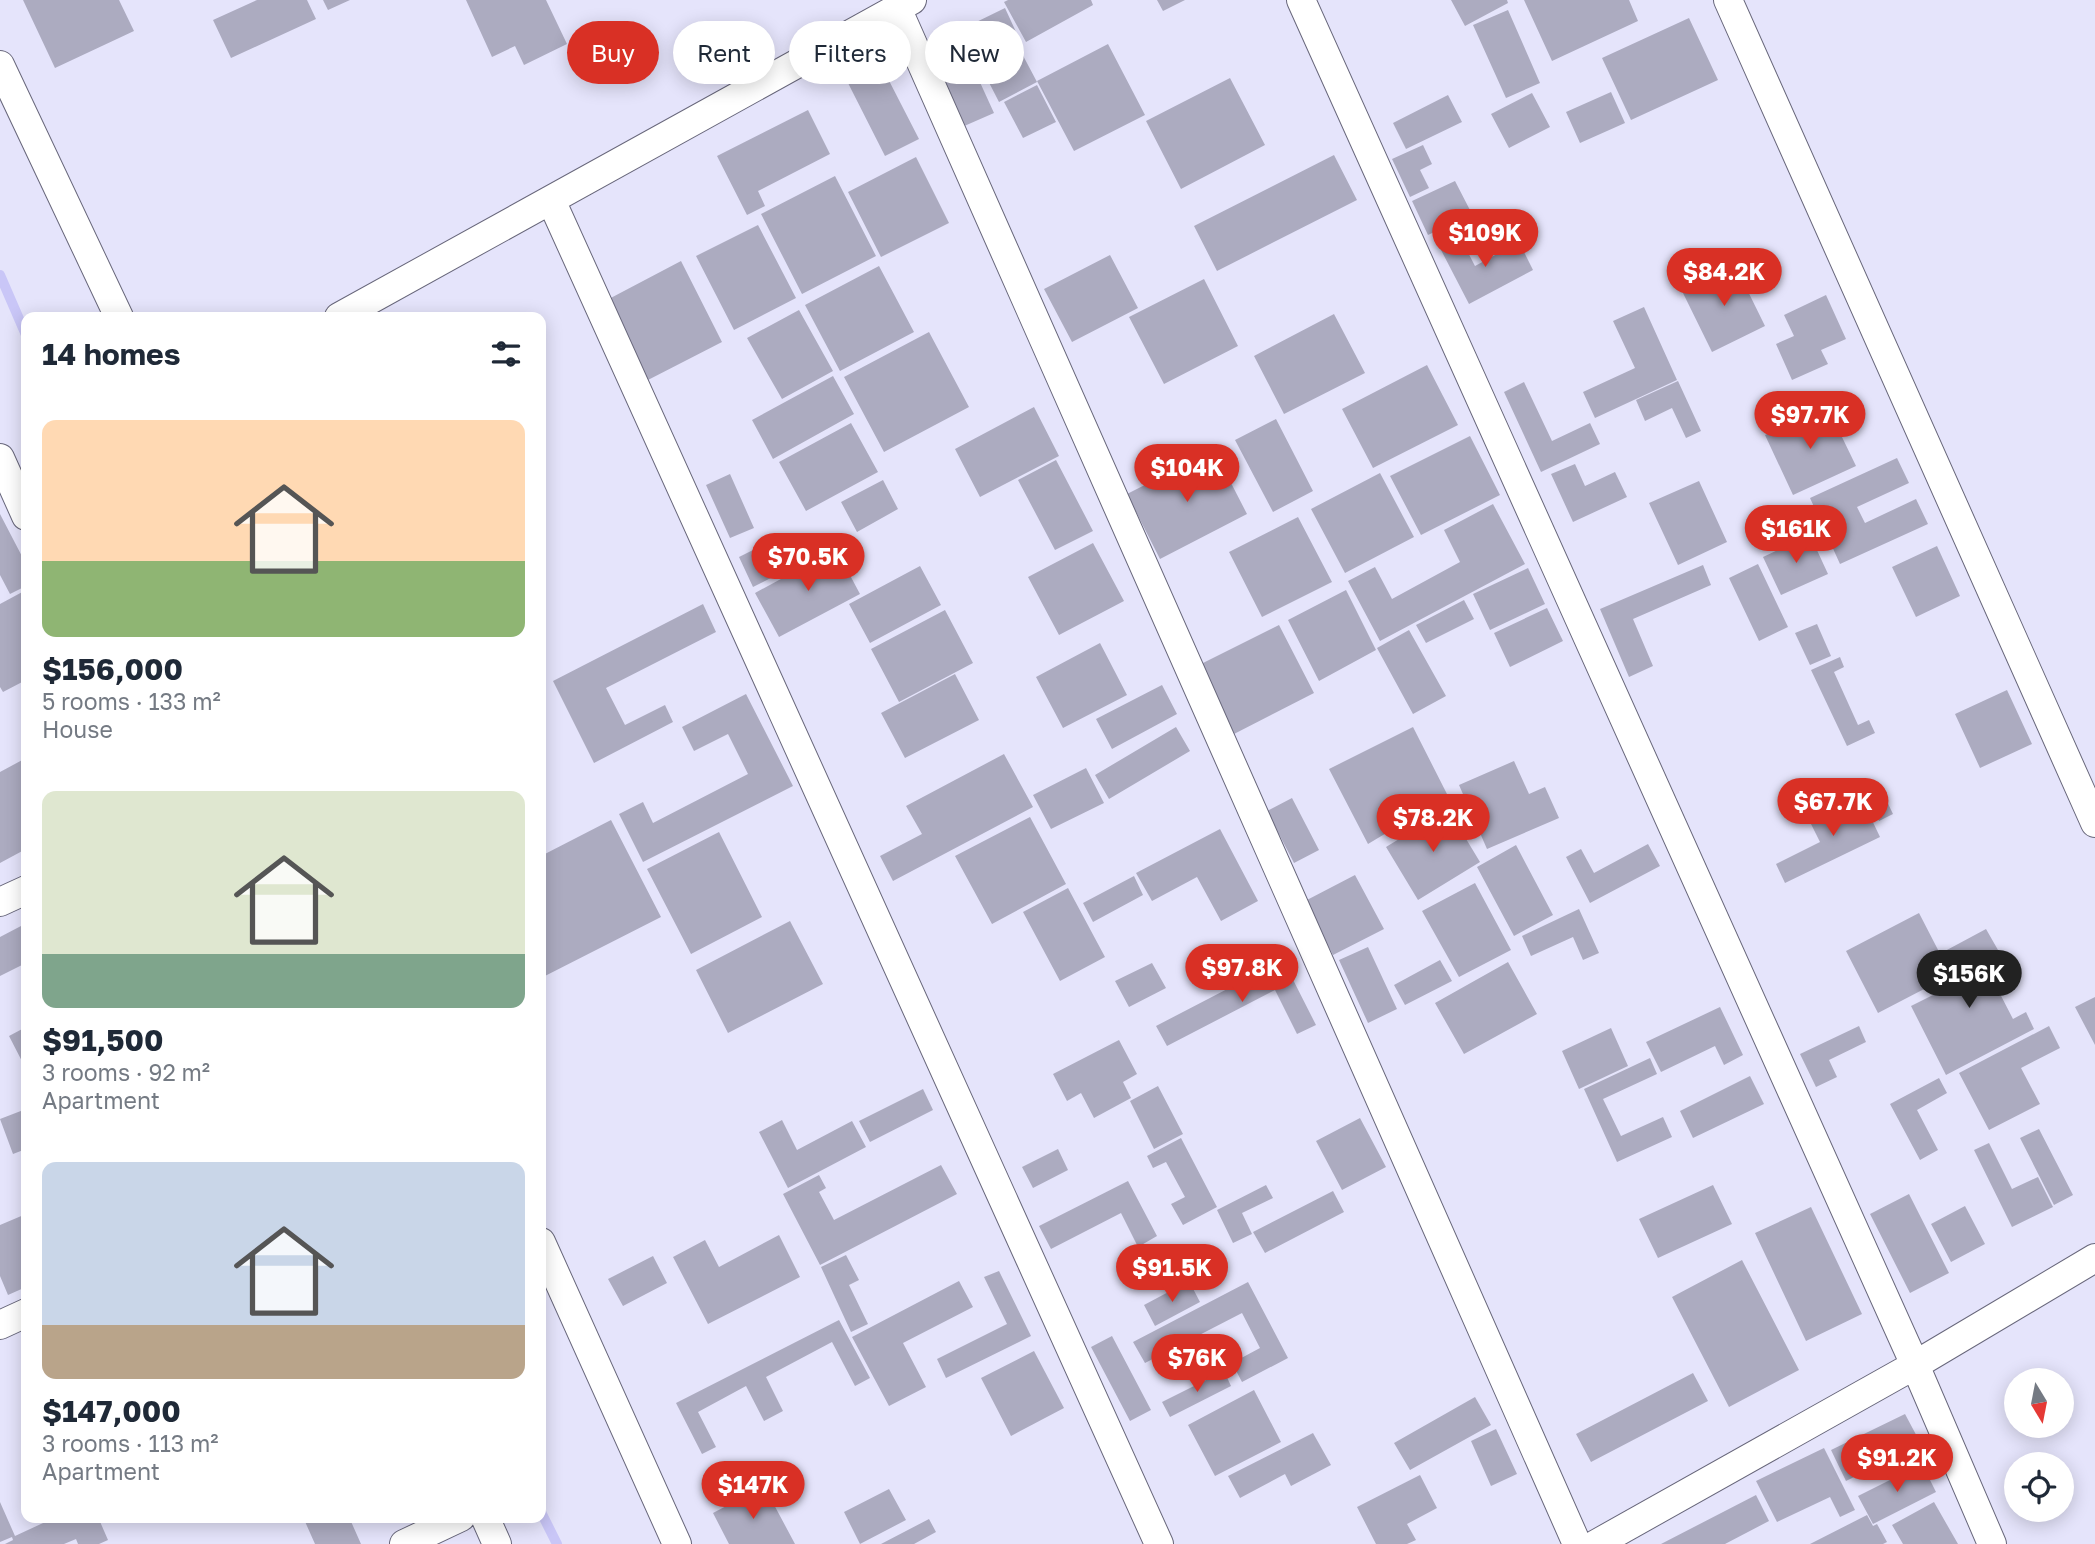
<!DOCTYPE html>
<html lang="en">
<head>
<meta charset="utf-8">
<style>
  body { margin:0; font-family:"Golos Text",sans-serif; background:#f6f6f7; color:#1f2937; height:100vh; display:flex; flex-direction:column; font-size:26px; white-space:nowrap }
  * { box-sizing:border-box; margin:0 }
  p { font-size:23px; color:#747a83 }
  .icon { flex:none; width:38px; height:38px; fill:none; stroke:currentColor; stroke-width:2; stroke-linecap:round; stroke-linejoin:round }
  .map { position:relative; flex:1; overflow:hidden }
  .details { position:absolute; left:21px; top:312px; width:525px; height:1211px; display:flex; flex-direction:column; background:#fff; border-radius:14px; box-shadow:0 4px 18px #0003 }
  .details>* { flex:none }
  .hud { position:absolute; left:567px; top:21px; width:665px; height:63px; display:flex; gap:14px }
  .needle { width:46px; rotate:170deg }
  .buttons { position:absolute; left:2004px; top:1368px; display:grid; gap:14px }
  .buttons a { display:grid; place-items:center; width:70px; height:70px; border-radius:50%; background:#fff; box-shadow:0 4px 18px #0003; font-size:35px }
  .price { position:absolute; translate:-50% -60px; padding:0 16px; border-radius:24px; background:#d93025; color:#fff; font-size:23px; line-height:46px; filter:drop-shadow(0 2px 4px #0008) }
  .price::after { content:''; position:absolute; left:50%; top:42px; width:21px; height:16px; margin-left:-10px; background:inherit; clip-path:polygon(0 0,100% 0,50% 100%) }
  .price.current { background:#222; color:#fff }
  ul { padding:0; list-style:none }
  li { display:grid; align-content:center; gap:14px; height:371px; padding:0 21px }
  li span { display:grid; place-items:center; height:217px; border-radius:14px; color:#555 }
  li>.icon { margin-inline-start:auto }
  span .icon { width:126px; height:126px; fill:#fffc; stroke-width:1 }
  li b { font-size:30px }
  h2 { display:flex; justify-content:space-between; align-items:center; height:84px; padding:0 21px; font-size:30px }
  .tag { padding:0 24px; border-radius:32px; background:#fff; box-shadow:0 4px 18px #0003; font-size:24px; line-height:63px }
  .tag.current { background:#d93025; color:#fff }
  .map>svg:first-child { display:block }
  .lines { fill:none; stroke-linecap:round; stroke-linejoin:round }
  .stream { stroke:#c9c6f7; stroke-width:10 }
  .building { fill:#acabc0 }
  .street-casing { stroke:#68677b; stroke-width:30 }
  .street { stroke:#fff; stroke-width:28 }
</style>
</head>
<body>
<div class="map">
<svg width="2095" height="1544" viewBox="0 0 2095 1544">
  <rect width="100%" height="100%" fill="#e5e4fb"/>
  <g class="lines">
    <path class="stream" d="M0,275L26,335
      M541,1512L557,1544"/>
  </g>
  <path class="building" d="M23,0H119L134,31L55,68Z
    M257,0H307L316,19L231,58L213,20Z
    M323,0H350L328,10Z
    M466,0H546L567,44L524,65L515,46L492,57Z
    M1008,0H1091L1093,5L1026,42L1004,2Z
    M1157,0H1185L1163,11Z
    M1451,0H1507L1508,3L1465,26Z
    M1524,0H1629L1638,21L1552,61Z
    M1005,8L1022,45L977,66L960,30Z
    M1508,10L1540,83L1506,98L1473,25Z
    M1689,18L1718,80L1631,120L1602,58Z
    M957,32L994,113L962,127L926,46Z
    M1108,44L1145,115L1074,151L1037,81Z
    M1019,48L1037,82L999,102L981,67Z
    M882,67L919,139L885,156L848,83Z
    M1230,78L1265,145L1181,189L1146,121Z
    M1037,85L1056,122L1023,138L1004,102Z
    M1611,92L1625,123L1580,143L1566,112Z
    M1532,93L1550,127L1509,148L1491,114Z
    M1448,95L1462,122L1406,149L1393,123Z
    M808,110L830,154L758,191L765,206L747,215L717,156Z
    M1423,145L1432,164L1420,170L1429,188L1410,197L1392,159Z
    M1334,155L1357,200L1217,271L1194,226Z
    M916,157L949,223L881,257L848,192Z
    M835,176L876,256L802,294L761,214Z
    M1455,181L1472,214L1428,235L1412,201Z
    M758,225L796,298L734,330L696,256Z
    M1460,237L1475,266L1519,242L1533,270L1469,304L1440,248Z
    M1110,255L1138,308L1072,342L1044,289Z
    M681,261L722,342L646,381L605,301Z
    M1735,265L1765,326L1712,352L1682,291Z
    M879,266L914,332L840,371L805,305Z
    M1204,279L1238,346L1164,384L1129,317Z
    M1826,295L1846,339L1821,350L1828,364L1792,380L1776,344L1794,336L1784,315Z
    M1644,307L1677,380L1595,418L1583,392L1635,368L1613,321Z
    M799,310L833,371L782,399L747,338Z
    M1334,314L1365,373L1284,414L1254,356Z
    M929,332L969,407L884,452L844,377Z
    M1427,365L1458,425L1373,468L1342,409Z
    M833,376L854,414L773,459L752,420Z
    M1678,381L1701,431L1686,438L1672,408L1645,421L1636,400Z
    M1524,382L1552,441L1590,423L1600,444L1541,472L1504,392Z
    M1827,406L1856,466L1793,495L1765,435Z
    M1034,407L1059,456L980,497L955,449Z
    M1276,419L1313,491L1273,512L1235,440Z
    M851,423L878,472L806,511L779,462Z
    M1470,436L1500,495L1421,535L1390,476Z
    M1214,450L1247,514L1160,559L1127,494Z
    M1897,458L1909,483L1857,507L1865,523L1916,499L1928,524L1840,564L1810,498Z
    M1056,460L1093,531L1055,550L1018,480Z
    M1575,464L1585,486L1615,472L1627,497L1573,522L1551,474Z
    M1380,473L1414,537L1345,573L1311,509Z
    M730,474L754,528L730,538L706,485Z
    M883,480L898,509L857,532L841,502Z
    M1699,481L1727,542L1678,565L1649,503Z
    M1493,504L1525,564L1380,641L1348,581L1375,567L1392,599L1460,562L1444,530Z
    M0,514L26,564V586L10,594L0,575Z
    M1298,517L1332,582L1262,617L1229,552Z
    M783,535L798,564L753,587L739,557Z
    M1810,535L1828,574L1781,595L1763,557Z
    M1093,543L1124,601L1059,635L1028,577Z
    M1937,546L1960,596L1916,617L1892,567Z
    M836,549L860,594L779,637L755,593Z
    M1758,564L1788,627L1759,641L1729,578Z
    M1703,565L1711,585L1633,619L1653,666L1629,677L1600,609Z
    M920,566L941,605L870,643L849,604Z
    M1528,568L1545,604L1490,630L1473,594Z
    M26,590V680L3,692L0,687V604Z
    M1346,590L1376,650L1319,681L1288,620Z
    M1464,600L1474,619L1426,643L1416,625Z
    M703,604L716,632L606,688L625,725L665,705L673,722L594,763L553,681Z
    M1547,608L1563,641L1510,667L1494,633Z
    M945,610L973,663L899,702L871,649Z
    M1817,624L1831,656L1810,665L1795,633Z
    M1279,625L1314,693L1234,734L1199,665Z
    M1409,630L1446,696L1413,714L1377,648Z
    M1100,643L1127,695L1063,728L1036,677Z
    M1840,657L1844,667L1834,672L1858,725L1869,720L1875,733L1847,746L1811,670Z
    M955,674L979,720L905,758L881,713Z
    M1162,685L1177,714L1112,749L1096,719Z
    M2007,690L2032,744L1980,768L1955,714Z
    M746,694L793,786L643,862L619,814L643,802L653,823L748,774L728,734L694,751L682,727Z
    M1176,727L1190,751L1109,799L1095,775Z
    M1413,727L1448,796L1368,844L1329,769Z
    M1004,754L1033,807L893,881L880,856L922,834L906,806Z
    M26,758V849L0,863V772Z
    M1514,761L1529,794L1545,787L1559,818L1487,849L1459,785Z
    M1086,768L1104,803L1051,829L1033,795Z
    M1880,787L1893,814L1879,821L1865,794Z
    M1860,795L1880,837L1785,883L1776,864L1820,842L1809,820Z
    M1292,798L1319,850L1294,863L1267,811Z
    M1448,809L1480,862L1418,900L1386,847Z
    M1030,817L1066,884L992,924L955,856Z
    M611,820L661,917L541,978V856Z
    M1220,829L1258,901L1221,921L1197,877L1152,901L1136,873Z
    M719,832L762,917L691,954L647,869Z
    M1648,844L1660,866L1590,903L1566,857L1581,849L1594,873Z
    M1516,845L1553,915L1514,936L1477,867Z
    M1355,875L1384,929L1333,955L1305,901Z
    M1134,876L1143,895L1093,922L1083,903Z
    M1475,883L1511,950L1459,977L1422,911Z
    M1068,888L1105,957L1060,981L1023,912Z
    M1579,909L1599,953L1583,960L1573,937L1531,956L1522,936Z
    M1919,913L1951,975L1878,1013L1846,951Z
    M790,921L823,984L728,1033L696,970Z
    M21,926L26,937V963L0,976V937Z
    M1986,929L1998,950L1982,959L2013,1019L2026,1012L2034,1029L1946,1075L1911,1006L1961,981L1945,951Z
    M1368,947L1397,1009L1368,1023L1339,960Z
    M1283,960L1316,1025L1297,1034L1275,990L1167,1046L1156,1026Z
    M1440,960L1452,981L1405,1005L1394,985Z
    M1508,962L1537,1014L1464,1054L1435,1003Z
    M1152,963L1166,988L1129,1007L1115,981Z
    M2095,997V1045L2075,1007Z
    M1720,1007L1743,1055L1724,1065L1715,1046L1661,1072L1646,1042Z
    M1859,1026L1866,1042L1829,1060L1837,1077L1816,1087L1800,1054Z
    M2049,1026L2060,1048L2021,1068L2040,1104L1989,1130L1959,1073Z
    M26,1027V1069L9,1036Z
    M1611,1028L1628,1066L1579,1089L1562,1051Z
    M1119,1040L1137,1074L1123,1082L1131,1098L1094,1118L1081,1093L1067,1101L1053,1074Z
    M1650,1058L1657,1074L1603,1099L1621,1136L1663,1117L1672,1137L1617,1162L1584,1089Z
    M1750,1076L1764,1104L1693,1138L1680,1111Z
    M1939,1078L1947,1093L1917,1110L1938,1150L1920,1160L1890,1104Z
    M1158,1086L1183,1134L1154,1149L1130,1101Z
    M923,1089L933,1110L870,1142L859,1121Z
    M26,1109V1149L13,1154L0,1119Z
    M1360,1118L1386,1167L1342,1190L1316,1141Z
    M782,1120L797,1150L852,1121L866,1147L788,1188L759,1132Z
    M2039,1129L2073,1195L2054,1205L2020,1138Z
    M1181,1138L1217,1207L1183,1225L1171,1204L1185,1197L1166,1162L1153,1168L1147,1156Z
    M1989,1143L2012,1189L2038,1177L2053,1207L2012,1227L1974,1150Z
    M1058,1149L1068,1170L1033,1188L1022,1167Z
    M941,1165L957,1194L820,1265L783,1194L819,1175L826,1188L819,1192L834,1220Z
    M1128,1181L1157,1236L1138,1247L1121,1213L1051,1249L1039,1226Z
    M1266,1185L1273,1198L1242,1213L1252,1234L1233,1243L1217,1210Z
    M1713,1185L1732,1224L1658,1258L1639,1219Z
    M1333,1191L1344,1212L1265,1253L1253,1232Z
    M1909,1194L1949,1273L1910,1293L1870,1214Z
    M1965,1206L1985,1244L1951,1262L1931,1224Z
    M1811,1207L1862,1314L1806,1341L1755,1233Z
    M26,1214V1287L8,1295L0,1276V1225Z
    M779,1235L800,1277L708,1324L673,1257L705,1240L719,1267Z
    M846,1255L859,1280L849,1285L868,1324L851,1332L821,1267Z
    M653,1256L667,1283L623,1306L608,1279Z
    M1742,1260L1799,1370L1729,1407L1672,1297Z
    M999,1271L1031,1336L946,1378L937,1359L1007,1324L984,1277Z
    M959,1281L973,1307L903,1343L926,1387L889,1406L852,1337Z
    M1189,1281L1200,1302L1155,1326L1144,1305Z
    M1248,1282L1288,1358L1242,1382L1232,1363L1260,1348L1242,1313L1145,1363L1133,1342Z
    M839,1320L870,1378L855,1386L832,1342L766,1377L783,1411L764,1421L746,1386L698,1412L716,1447L702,1454L676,1403Z
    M1112,1336L1151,1410L1130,1421L1091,1347Z
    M1034,1351L1064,1408L1011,1436L981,1378Z
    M1224,1371L1231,1386L1170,1417L1162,1402Z
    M1693,1373L1708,1401L1591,1462L1576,1434Z
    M1254,1390L1281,1442L1215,1476L1188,1425Z
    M1475,1397L1491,1425L1410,1470L1394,1443Z
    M1905,1414L1921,1444L1846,1481L1831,1450Z
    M1496,1429L1517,1474L1491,1486L1471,1441Z
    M1313,1433L1331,1465L1291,1486L1285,1474L1240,1498L1228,1476Z
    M1824,1448L1855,1510L1840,1517L1830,1497L1777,1522L1756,1481Z
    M1922,1464L1936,1492L1873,1524L1858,1496Z
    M1420,1475L1437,1508L1407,1524L1416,1540L1407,1544H1376L1357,1507Z
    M764,1486L795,1544H729L713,1513Z
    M889,1489L906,1520L860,1544L844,1512Z
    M1756,1495L1769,1521L1725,1544H1661Z
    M0,1502L15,1536L56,1517H98L108,1540L99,1544H78L76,1539L64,1544H5L13,1540L12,1537L0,1542Z
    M1934,1502L1958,1544H1903L1892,1525Z
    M1867,1515L1873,1526L1877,1524L1887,1542L1883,1544H1810Z
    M303,1517H327L329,1521L338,1517H349L361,1544H315Z
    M929,1519L936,1532L914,1544H881Z"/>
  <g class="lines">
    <g class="street-casing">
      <path id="street" d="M1301,0L1915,1365L1992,1544
        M1728,0L2095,823
        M897,8L1577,1544
        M0,65L119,317
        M551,200L1159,1544
        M339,317L912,0
        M0,458L26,516
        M0,902L26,890
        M541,1242L677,1544
        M0,1325L26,1313
        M485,1517L497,1544
        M404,1544L461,1517
        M1596,1544L1915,1365L2095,1258"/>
    </g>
    <use href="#street" class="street"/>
  </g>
</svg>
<div class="buttons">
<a><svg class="needle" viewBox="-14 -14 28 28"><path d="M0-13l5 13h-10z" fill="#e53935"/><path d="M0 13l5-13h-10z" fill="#747a83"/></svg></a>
<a><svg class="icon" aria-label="locate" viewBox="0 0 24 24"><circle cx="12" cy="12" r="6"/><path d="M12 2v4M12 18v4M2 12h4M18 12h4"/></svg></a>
</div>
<b class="price" style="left:1485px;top:269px">$109K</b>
<b class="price" style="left:1724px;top:308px">$84.2K</b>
<b class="price" style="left:1810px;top:451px">$97.7K</b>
<b class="price" style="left:1187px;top:504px">$104K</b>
<b class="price" style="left:1796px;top:565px">$161K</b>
<b class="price" style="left:808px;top:593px">$70.5K</b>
<b class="price" style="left:1833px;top:838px">$67.7K</b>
<b class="price" style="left:1433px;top:854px">$78.2K</b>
<b class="price" style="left:1242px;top:1004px">$97.8K</b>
<b class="price current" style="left:1969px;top:1010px">$156K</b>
<b class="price" style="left:1172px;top:1304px">$91.5K</b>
<b class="price" style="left:1197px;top:1394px">$76K</b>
<b class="price" style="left:1897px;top:1494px">$91.2K</b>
<b class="price" style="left:753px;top:1521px">$147K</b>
<div class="hud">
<a class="tag current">Buy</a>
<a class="tag">Rent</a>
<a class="tag">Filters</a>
<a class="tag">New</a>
</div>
<section class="details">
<h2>14 homes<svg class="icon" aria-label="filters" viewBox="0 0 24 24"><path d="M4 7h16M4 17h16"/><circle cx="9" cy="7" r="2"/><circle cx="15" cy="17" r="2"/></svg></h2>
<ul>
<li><span style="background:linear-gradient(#ffd9b3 65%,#8fb573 0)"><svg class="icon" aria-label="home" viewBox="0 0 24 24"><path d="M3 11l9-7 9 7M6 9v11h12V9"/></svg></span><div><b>$156,000</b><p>5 rooms · 133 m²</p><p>House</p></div></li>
<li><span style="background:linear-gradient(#dfe7d0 75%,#7fa58c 0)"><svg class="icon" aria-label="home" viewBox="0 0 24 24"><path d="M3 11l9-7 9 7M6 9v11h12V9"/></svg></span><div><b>$91,500</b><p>3 rooms · 92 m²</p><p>Apartment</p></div></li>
<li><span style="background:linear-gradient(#c9d6e8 75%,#b9a48a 0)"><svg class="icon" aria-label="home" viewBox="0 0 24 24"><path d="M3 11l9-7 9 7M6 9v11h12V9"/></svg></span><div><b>$147,000</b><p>3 rooms · 113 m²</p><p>Apartment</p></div></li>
</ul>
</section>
</div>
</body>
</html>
